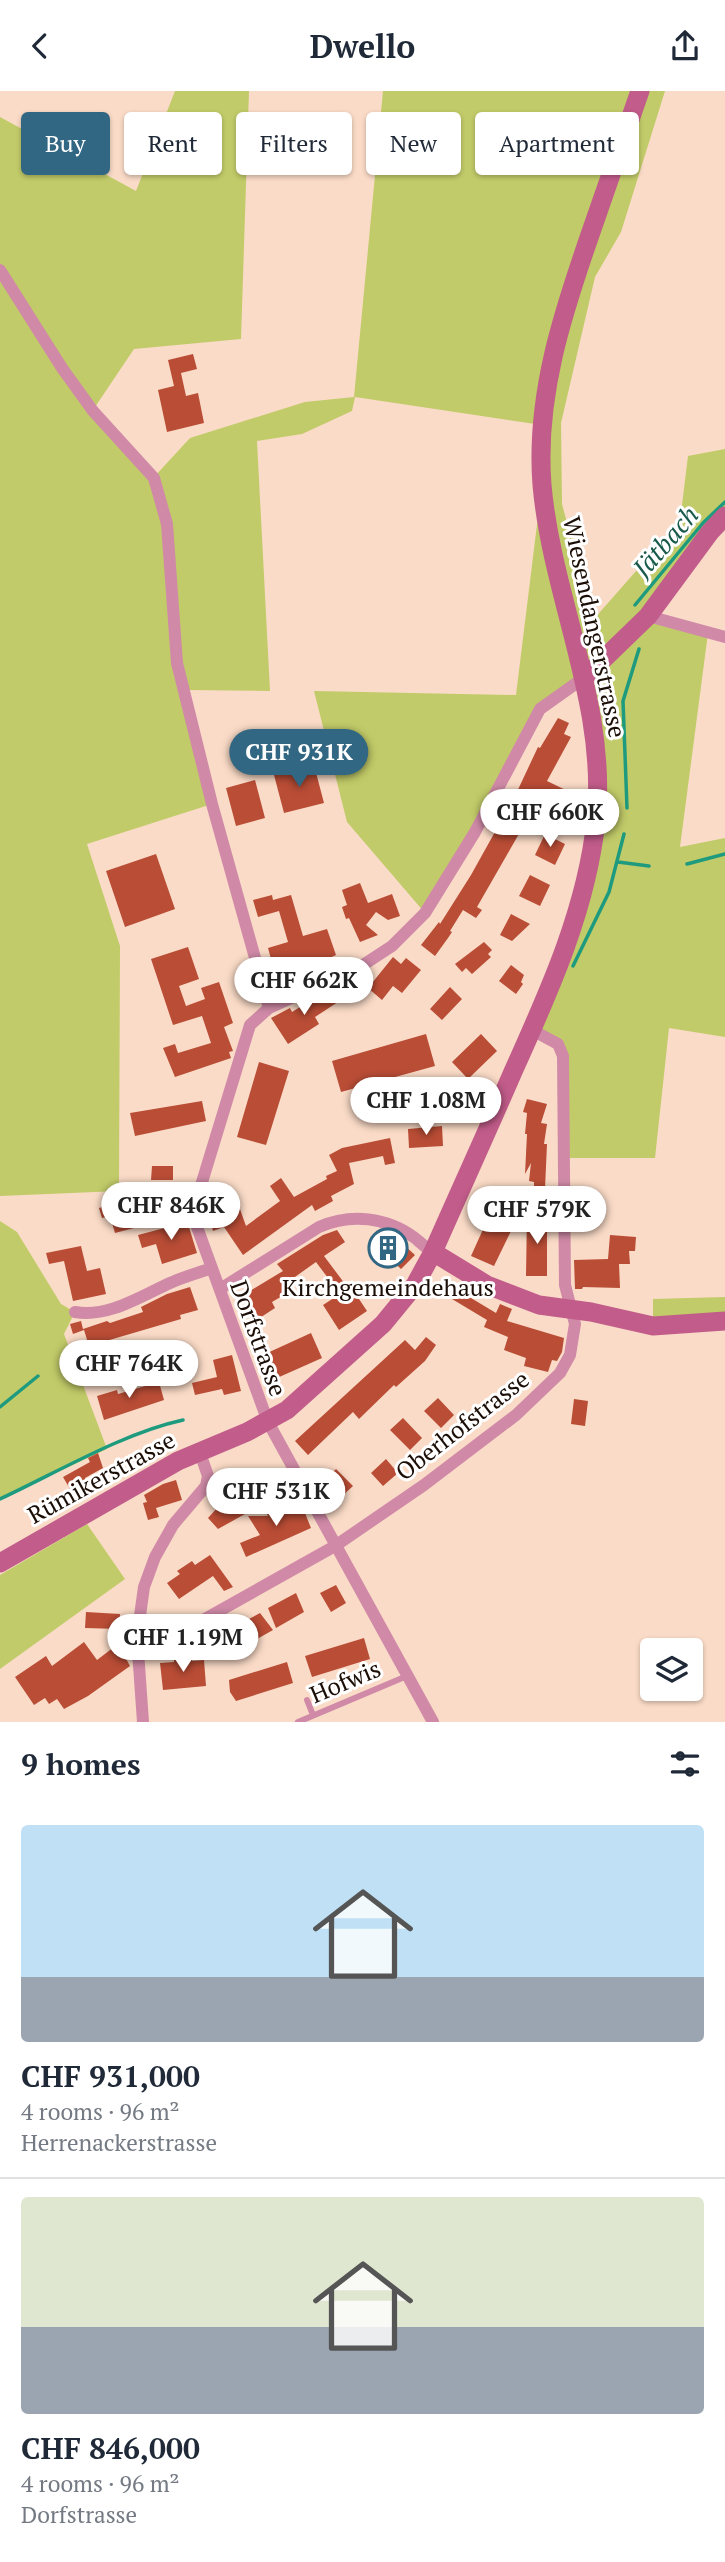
<!DOCTYPE html>
<html lang="en">
<head>
<meta charset="utf-8">
<style>
  body { margin:0; font-family:"PT Serif",serif; background:#f6f6f7; color:#1f2937; height:100vh; display:flex; flex-direction:column; font-size:26px; white-space:nowrap }
  * { box-sizing:border-box; margin:0 }
  p { font-size:23px; color:#747a83 }
  .icon { flex:none; width:38px; height:38px; fill:none; stroke:currentColor; stroke-width:2; stroke-linecap:round; stroke-linejoin:round }
  .map { position:relative; height:1631px; overflow:hidden }
  .drawer { display:flex; flex-direction:column; background:#fff; flex:1 }
  .drawer>* { flex:none }
  .top-card { position:absolute; left:21px; top:21px; width:684px; height:63px; display:flex; gap:14px }
  .controls { position:absolute; left:640px; top:1547px; display:grid; gap:14px }
  .controls a { display:grid; place-items:center; width:63px; height:63px; border-radius:7px; background:#fff; box-shadow:0 2px 5px #0004; font-size:35px }
  .price { position:absolute; translate:-50% -60px; padding:0 16px; border-radius:24px; background:#fff; color:#222; font-size:23px; line-height:46px; filter:drop-shadow(0 2px 4px #0008) }
  .price::after { content:''; position:absolute; left:50%; top:42px; width:21px; height:16px; margin-left:-10px; background:inherit; clip-path:polygon(0 0,100% 0,50% 100%) }
  .price.current { background:#316782; color:#fff }
  ul { padding:0; list-style:none }
  li { display:grid; align-content:center; gap:14px; height:371px; padding:0 21px }
  li+li { border-top:2px solid #e0e1e3 }
  li span { display:grid; place-items:center; height:217px; border-radius:7px; color:#555 }
  li>.icon { margin-inline-start:auto }
  span .icon { width:126px; height:126px; fill:#fffc; stroke-width:1 }
  li b { font-size:30px }
  h2 { display:flex; justify-content:space-between; align-items:center; height:84px; padding:0 21px; font-size:30px }
  .chip { padding:0 24px; border-radius:7px; background:#fff; box-shadow:0 2px 5px #0004; font-size:24px; line-height:63px }
  .chip.current { background:#316782; color:#fff }
  header { display:flex; justify-content:space-between; align-items:center; height:91px; padding:0 21px; background:#fff; font-size:32px; font-weight:700 }
  .map>svg:first-child { display:block }
  .green { fill:#c2cb69 }
  .lines { fill:none; stroke-linecap:round; stroke-linejoin:round }
  .stream { stroke:#1e9b7e; stroke-width:3.5 }
  .building { fill:#ba4d36 }
  .lane { stroke:#d08aa7; stroke-width:6 }
  .street { stroke:#d08aa7; stroke-width:12 }
  .secondary { stroke:#c25c8a; stroke-width:19 }
  .labels { text-anchor:middle; dominant-baseline:central; stroke-width:6; stroke-linejoin:round; paint-order:stroke }
  .street-label { font-size:24px; fill:#1b0e06; stroke:#fff }
  .poi-label { font-size:24px; fill:#1b0e06; stroke:#fff }
  .water-label { font-size:26px; font-style:italic; fill:#185a4b; stroke:#fff }
</style>
</head>
<body>
<header><svg class="icon" aria-label="back" viewBox="0 0 24 24"><path d="M15 5l-7 7 7 7"/></svg>Dwello<svg class="icon" aria-label="share" viewBox="0 0 24 24"><path d="M12 15V3M7 8l5-5 5 5M5 13v7h14v-7"/></svg></header>
<div class="map">
<svg width="725" height="1631" viewBox="0 0 725 1631">
  <rect width="100%" height="100%" fill="#fadbc7"/>
  <path class="green" d="M175,0H249L241,248L134,258L93,319L154,386L190,347L305,311L354,306L383,0H665L621,141L595,186L561,332L562,413L593,529L680,430L688,365L725,358V425L648,524L708,542L680,756L725,747V946L669,937L655,1067H564L563,965L532,939L596,730L585,587L540,618L425,822L347,731L314,600L516,604L542,393V334L355,306L352,320L302,343L257,350L270,600L184,599L212,713L87,753L120,855L119,1100L0,1105V26L136,100Z
    M0,1130L17,1141L61,1213L75,1221L64,1243L107,1358L0,1408Z
    M725,1206V1230L653,1235V1208Z
    M87,1433L125,1488L0,1578V1484Z"/>
  <g class="lines">
    <path class="stream" d="M635,514L703,432L725,411
      M627,717L623,610L639,558
      M618,771L649,775
      M687,773L725,763
      M573,875L609,801L624,743
      M0,1316L38,1285
      M0,1408C56,1382 123,1342 183,1329"/>
  </g>
  <path class="building" d="M193,263L197,278L181,282L186,305L198,302L204,332L167,341L158,299L174,295L168,269Z
    M558,627L569,632L564,643L571,646L547,690L574,703L563,724L536,711L534,715L525,711L515,730L524,734L477,816L482,819L476,827L463,819L450,840L452,841L448,847L435,865L421,854L439,831L440,833L471,784L515,705L538,656L540,657Z
    M314,674L324,712L284,722L274,684Z
    M255,689L265,727L236,735L226,697Z
    M545,743L565,753L555,774L535,764Z
    M156,763L175,818L125,836L106,780Z
    M530,784L550,794L540,815L519,805Z
    M360,792L368,812L392,803L400,825L388,829L376,821L366,834L378,844L360,851L349,827L346,828L342,816L347,814L342,799Z
    M272,804L273,809L291,804L303,845L327,838L336,864L316,873L315,868L274,879L268,857L288,851L279,820L258,826L253,809Z
    M511,823L530,833L512,850L500,844Z
    M484,851L492,859L488,863L491,866L472,883L466,877L462,881L455,873Z
    M188,856L199,888L179,895L186,915L205,908L201,897L219,891L233,932L224,936L233,960L229,961L231,967L175,986L163,957L175,953L178,962L211,952L202,925L173,934L151,868Z
    M393,866L401,873L406,867L421,879L402,902L393,895L382,909L368,897Z
    M511,874L524,884L521,891L523,893L516,903L499,890Z
    M450,896L462,908L442,929L430,918Z
    M339,899L344,907L315,926L319,933L288,953L271,927L290,917L292,921L321,903L324,908Z
    M426,943L435,975L341,1001L332,970Z
    M481,943L497,960L468,988L452,971Z
    M259,971L289,980L266,1054L237,1046Z
    M469,998L475,1005L449,1025L442,1018Z
    M527,1008L547,1013L541,1032L547,1033L544,1053H547L545,1098L534,1097V1091L529,1090L531,1072L525,1083L527,1043H525L527,1022L523,1021Z
    M202,1010L206,1030L135,1045L130,1022Z
    M442,1035L443,1055L409,1057L408,1038Z
    M390,1047L395,1072L385,1074L383,1065L349,1072L354,1093L331,1105L333,1110L315,1120L312,1114L243,1164L224,1136L213,1140L207,1118L236,1107L246,1135L280,1110L270,1095L281,1087L294,1106L327,1088L326,1085L337,1080L329,1064L342,1057Z
    M152,1075H173V1089H151Z
    M492,1095L511,1103L502,1123L508,1125L502,1139L511,1140L494,1175L471,1165L485,1134L482,1133L491,1113L486,1110Z
    M133,1107L136,1120L129,1122L134,1137L115,1142L110,1125L102,1127L99,1117Z
    M527,1123L547,1125V1185H526Z
    M180,1133L181,1135L188,1133L197,1162L162,1173L156,1153L142,1157L138,1144Z
    M337,1139L345,1151L324,1165L348,1197L351,1196L367,1220L339,1239L323,1214L340,1203L316,1171L285,1193L287,1197L282,1200L284,1204L272,1211L275,1217L258,1228L243,1204L283,1180L277,1173L323,1144Z
    M383,1141L393,1144L415,1164L401,1178L373,1151Z
    M610,1144L636,1146L635,1160H629L630,1173H619L620,1197L583,1196L582,1198H575L574,1169L608,1168Z
    M81,1155L87,1180L100,1177L106,1203L73,1210L64,1170L49,1173L46,1162Z
    M461,1192L475,1201L471,1207L496,1222L500,1213L512,1218L507,1230L564,1247L562,1261L557,1270L552,1269L548,1281L524,1275L526,1267L504,1259L508,1246L484,1236L487,1229L447,1205L454,1195L457,1197Z
    M190,1196L198,1219L180,1224L181,1228L89,1255L84,1239L73,1243L70,1233L81,1230L83,1238L107,1230L110,1232L143,1221L141,1216L167,1203Z
    M311,1242L322,1267L277,1287L265,1263Z
    M426,1246L436,1254L425,1270L396,1296L394,1294L359,1328L353,1321L308,1364L295,1350L405,1249L415,1259Z
    M232,1264L241,1300L224,1304L222,1298L195,1304L192,1292L217,1286L213,1269Z
    M159,1291L164,1309L104,1329L97,1305L117,1299L118,1303Z
    M438,1307L454,1324L441,1337L424,1320Z
    M574,1308L588,1310L585,1335L571,1333Z
    M403,1327L422,1347L410,1359L390,1339Z
    M98,1362L103,1377L85,1387L90,1402L77,1410L63,1386L90,1371L88,1367Z
    M386,1368L398,1382L383,1395L371,1382Z
    M336,1378L353,1395L340,1407L324,1390Z
    M176,1389L182,1409L156,1417L159,1426L148,1429L143,1412L147,1411L144,1404L163,1393Z
    M235,1411L245,1423L218,1438L208,1427L218,1416L222,1421Z
    M301,1412L311,1437L246,1466L240,1452L260,1444L248,1425H268L266,1421L280,1416L282,1420Z
    M210,1464L233,1496L224,1500L213,1485L179,1508L167,1492L180,1483L177,1480L192,1470L195,1474Z
    M336,1494L346,1512L331,1521L320,1502Z
    M296,1502L304,1521L276,1537L268,1517Z
    M86,1521L120,1523L119,1538L85,1537Z
    M260,1522L273,1539L236,1560L225,1541Z
    M364,1547L370,1568L312,1586L305,1565Z
    M84,1551L97,1569L118,1553L130,1575L88,1605L64,1618L57,1608L49,1613L45,1607L34,1614L15,1586L46,1565L52,1575Z
    M191,1564L192,1570L204,1569L206,1595L163,1599L160,1572L174,1571V1566Z
    M287,1571L293,1592L236,1610L230,1601L229,1589Z"/>
  <g class="lines">
    <path class="lane" d="M307,1609L313,1624
      M298,1631L407,1585"/>
    <path class="street" d="M0,179L62,277L93,320L154,387L167,433L177,572L212,713L269,917
      M648,525L725,546
      M220,1198L319,1136C351,1122 387,1126 415,1147C421,1152 426,1157 433,1161
      M75,1221C108,1227 141,1205 170,1192C183,1186 198,1182 212,1177
      M137,1566L335,1455L424,1394L516,1324L560,1282L570,1264L575,1233L565,1194L563,965L558,953L532,939
      M143,1631L137,1546L144,1496L155,1466L173,1434L206,1395L208,1385L199,1359
      M433,1631L268,1331L197,1136L199,1101L250,934L269,917L363,874L392,855L425,822L475,741L540,618L585,586"/>
    <path class="secondary" d="M585,586L648,525L710,441L725,425
      M433,1161L487,1194L539,1214L591,1221L653,1235L725,1230
      M0,1472L178,1370L247,1341L287,1319L383,1233L415,1194L433,1161C459,1102 486,1043 512,983C548,903 587,818 596,729C608,614 552,507 542,394C535,305 563,221 592,138C608,92 624,46 640,0"/>
  </g>
  <defs>
    <g id="building-ring" transform="scale(2.0125)"><circle r="9.5" fill="#fff" stroke="#316782" stroke-width="1.5"/><path d="M-4-6H4V6H1V3H-1V6H-4ZM-2.5-4.3h1.7v1.8h-1.7ZM.8-4.3h1.7v1.8H.8ZM-2.5-1h1.7V.8h-1.7ZM.8-1h1.7V.8H.8Z" fill="#316782"/></g>
  </defs>
  <g fill-rule="evenodd">
    <use href="#building-ring" x="388" y="1157"/>
  </g>
  <g class="labels">
    <g class="street-label">
      <text transform="translate(595 536) rotate(78)">Wiesendangerstrasse</text>
      <text transform="translate(259 1247) rotate(70)">Dorfstrasse</text>
      <text transform="translate(462 1334) rotate(-38)">Oberhofstrasse</text>
      <text transform="translate(101 1386) rotate(-29)">Rümikerstrasse</text>
      <text transform="translate(345 1590) rotate(-23)">Hofwis</text>
    </g>
    <g class="poi-label">
      <text x="388" y="1196">Kirchgemeindehaus</text>
    </g>
    <g class="water-label">
      <text transform="translate(665 450) rotate(-49)">Jätbach</text>
    </g>
  </g>
</svg>
<div class="controls">
<a><svg class="icon" aria-label="layers" viewBox="0 0 24 24"><path d="M12 4l9 5-9 5-9-5zM3 14l9 5 9-5"/></svg></a>
</div>
<b class="price current" style="left:299px;top:698px">CHF 931K</b>
<b class="price" style="left:550px;top:758px">CHF 660K</b>
<b class="price" style="left:304px;top:926px">CHF 662K</b>
<b class="price" style="left:426px;top:1046px">CHF 1.08M</b>
<b class="price" style="left:171px;top:1151px">CHF 846K</b>
<b class="price" style="left:537px;top:1155px">CHF 579K</b>
<b class="price" style="left:129px;top:1309px">CHF 764K</b>
<b class="price" style="left:276px;top:1437px">CHF 531K</b>
<b class="price" style="left:183px;top:1583px">CHF 1.19M</b>
<div class="top-card">
<a class="chip current">Buy</a>
<a class="chip">Rent</a>
<a class="chip">Filters</a>
<a class="chip">New</a>
<a class="chip">Apartment</a>
</div>
</div>
<section class="drawer">
<h2>9 homes<svg class="icon" aria-label="filters" viewBox="0 0 24 24"><path d="M4 7h16M4 17h16"/><circle cx="9" cy="7" r="2"/><circle cx="15" cy="17" r="2"/></svg></h2>
<ul>
<li><span style="background:linear-gradient(#bfe0f5 70%,#9aa5b1 0)"><svg class="icon" aria-label="home" viewBox="0 0 24 24"><path d="M3 11l9-7 9 7M6 9v11h12V9"/></svg></span><div><b>CHF 931,000</b><p>4 rooms · 96 m²</p><p>Herrenackerstrasse</p></div></li>
<li><span style="background:linear-gradient(#dfe7d0 60%,#9aa5b1 0)"><svg class="icon" aria-label="home" viewBox="0 0 24 24"><path d="M3 11l9-7 9 7M6 9v11h12V9"/></svg></span><div><b>CHF 846,000</b><p>4 rooms · 96 m²</p><p>Dorfstrasse</p></div></li>
</ul>
</section>
</body>
</html>
